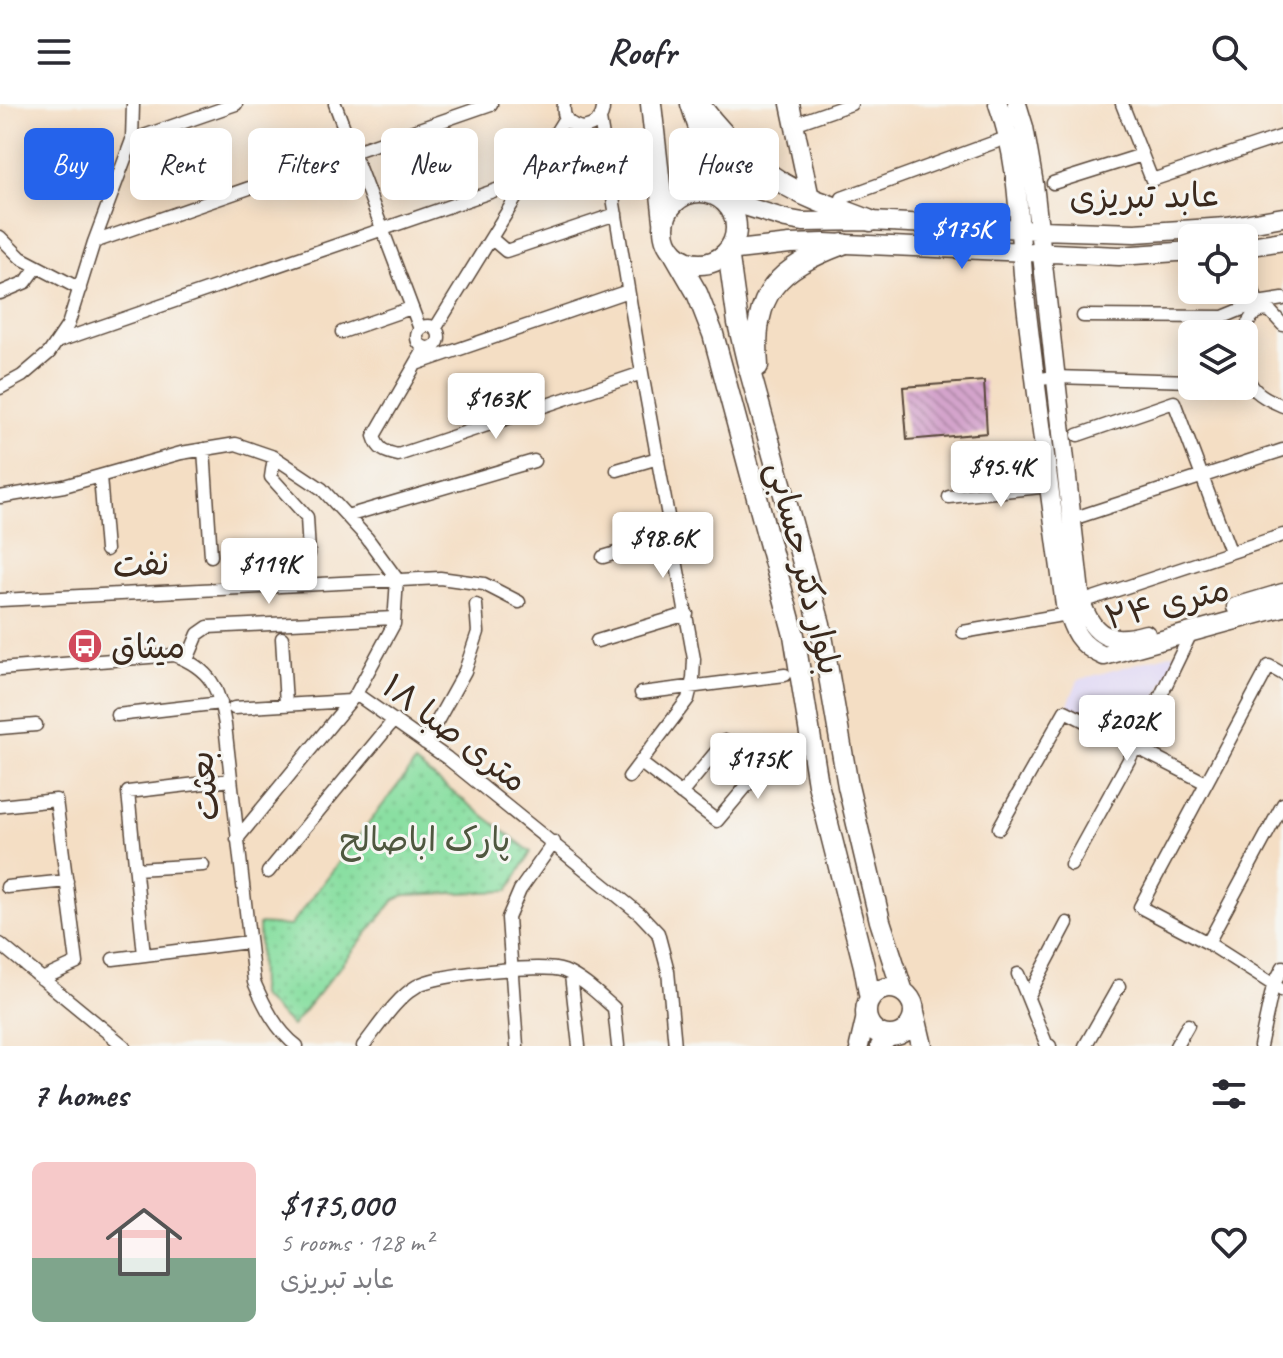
<!DOCTYPE html>
<html lang="en">
<head>
<meta charset="utf-8">
<style>
  body { margin:0; font-family:Caveat,"Playpen Sans Arabic",sans-serif; background:#f2f2f3; color:#2b2b33; height:100vh; display:flex; flex-direction:column; font-size:30px; white-space:nowrap }
  * { box-sizing:border-box; margin:0 }
  p { font-size:26px; color:#7c7c81 }
  .icon { flex:none; width:44px; height:44px; fill:none; stroke:currentColor; stroke-width:2; stroke-linecap:round; stroke-linejoin:round }
  .map { position:relative; height:942px; overflow:hidden }
  .drawer { display:flex; flex-direction:column; background:#fff; flex:1 }
  .drawer>* { flex:none }
  .hud { position:absolute; left:24px; top:24px; width:800px; height:72px; display:flex; gap:16px }
  .buttons { position:absolute; left:1178px; top:120px; display:grid; gap:16px }
  .buttons a { display:grid; place-items:center; width:80px; height:80px; border-radius:12px; background:#fff; box-shadow:0 4px 20px #0003; font-size:40px }
  .price { position:absolute; translate:-50% -68px; padding:0 18px; border-radius:8px; background:#fff; color:#222; font-size:26px; line-height:52px; filter:drop-shadow(0 2px 4px #0008) }
  .price::after { content:''; position:absolute; left:50%; top:48px; width:24px; height:18px; margin-left:-12px; background:inherit; clip-path:polygon(0 0,100% 0,50% 100%) }
  .price.active { background:#2563eb; color:#fff }
  ul { padding:0; list-style:none }
  li { display:flex; align-items:center; gap:24px; height:200px; padding:0 32px }
  li span { display:grid; place-items:center; flex:none; width:224px; height:160px; border-radius:12px; color:#555 }
  li>.icon { margin-inline-start:auto }
  span .icon { width:96px; height:96px; fill:#fffc; stroke-width:1 }
  li b { font-size:34px }
  h2 { display:flex; justify-content:space-between; align-items:center; height:96px; padding:0 32px; font-size:34px }
  .tag { padding:0 28px; border-radius:12px; background:#fff; box-shadow:0 4px 20px #0003; font-size:28px; line-height:72px }
  .tag.active { background:#2563eb; color:#fff }
  header { display:flex; justify-content:space-between; align-items:center; height:104px; padding:0 32px; background:#fff; font-size:36px; font-weight:700 }
  .map>svg:first-child { display:block }
  .built { fill:#ded5f5 }
  .park { fill:url(#park-dots); stroke:#628460; stroke-width:2 }
  .building { fill:url(#building-back-hatch) }
  .lines { fill:none; stroke-linecap:round; stroke-linejoin:round }
  .street-casing { stroke:#574537; stroke-width:15 }
  .secondary-casing { stroke:#574537; stroke-width:21 }
  .primary-casing { stroke:#574537; stroke-width:23 }
  .street { stroke:#fff; stroke-width:12 }
  .secondary { stroke:#fff; stroke-width:18 }
  .primary { stroke:#fff; stroke-width:20 }
  .labels { text-anchor:middle; dominant-baseline:central; stroke-width:6; stroke-linejoin:round; paint-order:stroke }
  .street-label { font-size:34px; fill:#3b2a1e; stroke:#f6f6f2 }
  .poi-label { font-size:34px; fill:#3b2a1e; stroke:#f6f6f2; text-anchor:start }
  .park-label { font-size:34px; fill:#4f573f; stroke:#f6f6f2 }
</style>
</head>
<body>
<header><svg class="icon" aria-label="menu" viewBox="0 0 24 24"><path d="M4 6h16M4 12h16M4 18h16"/></svg>Roofr<svg class="icon" aria-label="search" viewBox="0 0 24 24"><circle cx="10" cy="10" r="6"/><path d="M15 15l6 6"/></svg></header>
<div class="map">
<svg width="1283" height="942" viewBox="0 0 1283 942">
  <defs>
    <pattern id="park-dots" width="8" height="8" patternUnits="userSpaceOnUse" patternTransform="scale(2)"><rect width="8" height="8" fill="#8adfa2"/><path d="M2 2h.1M6 6h.1" fill="none" stroke="#78c08b" stroke-width="1.8" stroke-linecap="round"/></pattern>
    <pattern id="building-back-hatch" width="6" height="6" patternUnits="userSpaceOnUse" patternTransform="scale(2)"><rect width="6" height="6" fill="#d4a4cc"/><path d="M-1 5l2 2M0 0l6 6M5-1l2 2" fill="none" stroke="#ad86a5"/></pattern>
  </defs>
  <rect width="100%" height="100%" fill="#f6f6f2"/>
  <filter id="ink" filterUnits="userSpaceOnUse"><feTurbulence type="fractalNoise" baseFrequency=".0125" numOctaves="2"/><feDisplacementMap in="SourceGraphic" scale="16" xChannelSelector="R" yChannelSelector="G"/><feConvolveMatrix kernelMatrix="1 2 1 2 8 2 1 2 1" color-interpolation-filters="sRGB"/></filter>
  <filter id="wash" filterUnits="userSpaceOnUse"><feTurbulence type="fractalNoise" baseFrequency=".006" numOctaves="4" result="noise"/><feDisplacementMap in="SourceGraphic" scale="32" xChannelSelector="R" yChannelSelector="G"/><feGaussianBlur stdDeviation="1.8" result="paint"/><feColorMatrix in="noise" values="0 0 0 0 0 0 0 0 0 0 0 0 0 0 0 0 0 1.4 0 .05"/><feComposite in="paint" operator="in"/></filter>
  <g filter="url(#wash)">
    <rect width="100%" height="100%" fill="#f4dec4"/>
    <path class="built" d="M1174,549L1177,554L1134,636L1067,603L1078,576Z"/>
    <path class="park" d="M415,659L531,748L508,787L405,791L394,796L292,922L260,892L259,820L290,822Z"/>
    <g id="blocks">
      <path class="building" d="M984,277L987,329L907,336L903,283Z"/>
    </g>
  </g>
  <g filter="url(#ink)">
    <use href="#blocks" fill-opacity="0" stroke="#574537" stroke-width="2"/>
    <g class="lines">
      <g class="street-casing">
        <path id="street" d="M335,0L420,225
          M564,0C562,14 569,21 582,24C596,22 604,14 603,0
          M1122,0L1152,76L1283,32
          M600,15L642,269L694,555L693,575L688,595L629,673
          M794,20L851,0
          M132,36L236,0
          M1053,79L1142,51
          M842,94L1009,33
          M0,133L21,154L80,185
          M492,135L506,147L616,110
          M94,138L491,0
          M1244,155L1259,206
          M0,189L26,178L37,163
          M1083,212L1223,213L1257,199L1283,195
          M1283,221L1270,207C1236,201 1240,265 1252,282C1259,292 1272,297 1283,302
          M417 233a11 11 0 1 1 22 0a11 11 0 1 1-22 0Z
          M435,225L565,14
          M342,228L411,204
          M59,237L528,75
          M425,244L374,332C378,346 385,348 398,351L642,269
          M416,260L628,187
          M1035,276L1054,273L1192,277
          M0,284L22,272L49,249L68,221L94,138L132,36L133,0
          M1078,331L1174,298L1230,447
          M204,345L211,452
          M274,353L271,373L307,413L309,450
          M617,366L658,354
          M100,372L106,446
          M0,393L64,382L181,349L236,340L274,353L322,385L367,434L397,475L394,520L356,590L237,735
          M949,393L1049,382
          M347,412L534,357
          M1072,415L1283,346
          M603,453L673,432
          M0,496L440,474L484,480L519,498
          M1081,498L1283,431
          M963,528L1068,510
          M282,534L286,600
          M597,537L687,510
          M187,556L198,530L208,523L394,514
          M0,565L174,551C211,565 219,584 225,621L254,878C264,901 276,926 297,942
          M1283,570L1269,562L1140,803L1208,839L1283,887
          M641,589L785,571
          M356,590L447,654L640,810L658,829L668,867L675,942
          M234,604L350,597
          M117,611L221,599
          M0,624L36,621
          M425,639L465,567L478,528L476,501
          M641,659L717,717L770,654
          M681,690L725,637
          M0,702L56,696L77,859L42,875
          M999,724L1065,607L1206,679
          M1071,761L1136,643L1192,527
          M136,765L203,761
          M268,768L394,616
          M7,783L67,777
          M1208,839L1283,700
          M0,840L124,942
          M144,851L128,688L231,676
          M113,855L248,838
          M1018,870L1046,939L1050,942
          M571,871L579,942
          M1028,893L1067,819
          M363,942C379,922 395,895 417,882C436,870 543,859 564,867C583,875 598,890 614,904L618,942
          M517,942L508,814L520,786L554,738
          M1085,942L1119,882
          M1176,942L1188,921
          M1260,942L1273,882L1283,863"/>
      </g>
      <g class="secondary-casing">
        <path id="secondary" d="M790,0L810,94
          M998,0C1021,61 1018,128 1025,192C1037,295 1051,398 1065,501C1073,526 1078,541 1104,552L1283,503
          M1017,0L1024,23L1034,80L1081,498C1094,534 1110,540 1146,530
          M722,95L786,115L803,118L871,117L1040,126L1135,129L1227,123L1283,113
          M1244,143L1283,137
          M728,147L790,140L824,139L1119,152L1192,147
          M1236,503L1283,489
          M859,942L866,912
          M880,942L890,932"/>
      </g>
      <g class="primary-casing">
        <path id="primary" d="M651,0L664,117
          M691,0L722,95
          M699,0C731,42 768,77 818,97C836,104 854,110 871,117
          M664 124a36 36 0 1 1 72 0a36 36 0 1 1-72 0Z
          M728,147L738,219L747,257L820,520L848,682L880,817L903,888
          M675,151L697,189L713,230L794,531L818,680L864,862L870,895
          M758,262C752,188 777,165 843,140
          M866 908a24 24 0 1 1 48 0a24 24 0 1 1-48 0Z
          M914,908L922,942"/>
      </g>
      <use href="#street" class="street"/>
      <use href="#secondary" class="secondary"/>
      <use href="#primary" class="primary"/>
    </g>
  </g>
  <defs>
    <g id="bus-disc" transform="scale(1.8)"><circle r="9.5" fill="#d1495b" stroke="#f6f6f2"/><path d="M-5-6H5V4H4V6H2V4H-2V6H-4V4H-5ZM-3.5-4V0h7V-4ZM-3.5 1.2v1.5H-2V1.2ZM2 1.2v1.5H3.5V1.2Z" fill="#fff"/></g>
  </defs>
  <g fill-rule="evenodd">
    <use href="#bus-disc" x="85" y="542"/>
  </g>
  <g class="labels">
    <g class="street-label">
      <text transform="translate(1144 92) rotate(-1)">عابد تبریزی</text>
      <text transform="translate(141 460) rotate(-3)">نفت</text>
      <text transform="translate(805 464) rotate(76)">بلوار دکتر حسابی</text>
      <text transform="translate(1167 499) rotate(-14)">۲۴ متری</text>
      <text transform="translate(455 629) rotate(37)">متری صبا ۱۸</text>
      <text transform="translate(204 682) rotate(-96)">بعثت</text>
    </g>
    <g class="poi-label">
      <text x="111" y="542">میثاق</text>
    </g>
    <g class="park-label">
      <text x="425" y="735">پارک اباصالح</text>
    </g>
  </g>
</svg>
<div class="buttons">
<a><svg class="icon" aria-label="locate" viewBox="0 0 24 24"><circle cx="12" cy="12" r="6"/><path d="M12 2v4M12 18v4M2 12h4M18 12h4"/></svg></a>
<a><svg class="icon" aria-label="layers" viewBox="0 0 24 24"><path d="M12 4l9 5-9 5-9-5zM3 14l9 5 9-5"/></svg></a>
</div>
<b class="price active" style="left:962px;top:167px">$175K</b>
<b class="price" style="left:496px;top:337px">$163K</b>
<b class="price" style="left:1001px;top:405px">$95.4K</b>
<b class="price" style="left:663px;top:476px">$98.6K</b>
<b class="price" style="left:269px;top:502px">$119K</b>
<b class="price" style="left:1127px;top:659px">$202K</b>
<b class="price" style="left:758px;top:697px">$175K</b>
<div class="hud">
<a class="tag active">Buy</a>
<a class="tag">Rent</a>
<a class="tag">Filters</a>
<a class="tag">New</a>
<a class="tag">Apartment</a>
<a class="tag">House</a>
</div>
</div>
<section class="drawer">
<h2>7 homes<svg class="icon" aria-label="filters" viewBox="0 0 24 24"><path d="M4 7h16M4 17h16"/><circle cx="9" cy="7" r="2"/><circle cx="15" cy="17" r="2"/></svg></h2>
<ul>
<li><span style="background:linear-gradient(#f6c9c9 60%,#7fa58c 0)"><svg class="icon" aria-label="home" viewBox="0 0 24 24"><path d="M3 11l9-7 9 7M6 9v11h12V9"/></svg></span><div><b>$175,000</b><p>5 rooms · 128 m²</p><p>عابد تبریزی</p></div><svg class="icon" aria-label="heart" viewBox="0 0 24 24"><path d="M12 20l-8-8c-3-5 5-10 8-4 3-6 11-1 8 4z"/></svg></li>
</ul>
</section>
</body>
</html>
